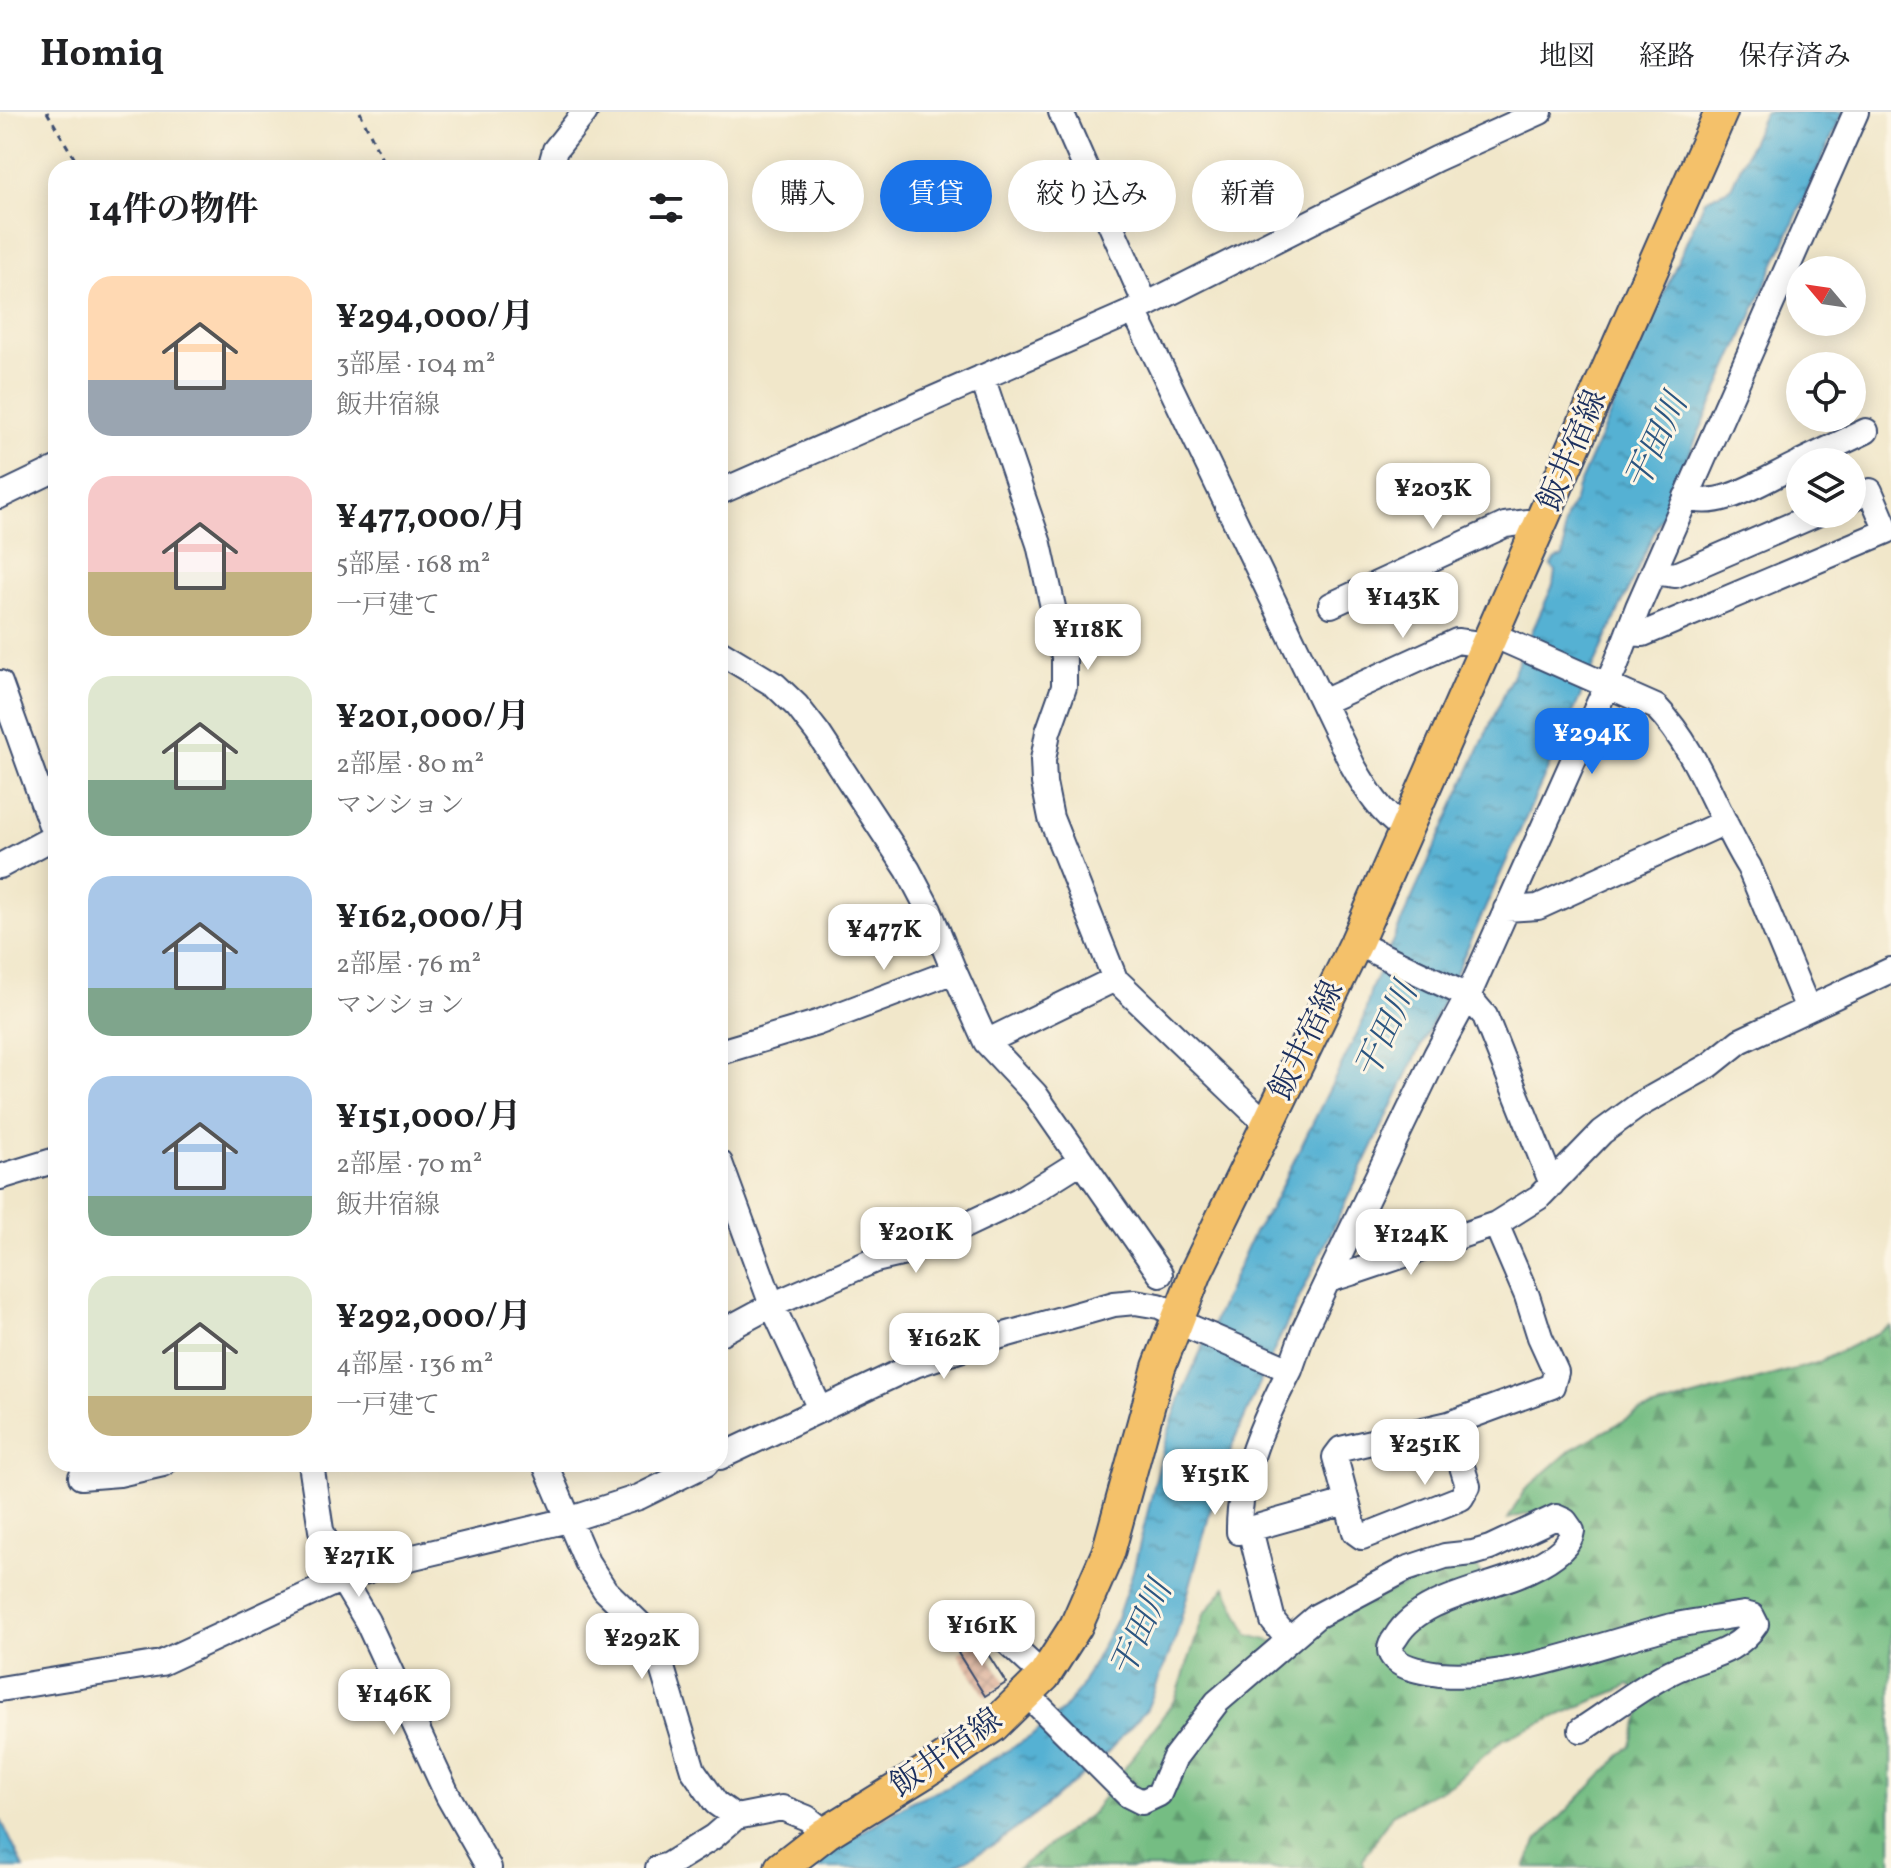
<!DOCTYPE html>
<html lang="ja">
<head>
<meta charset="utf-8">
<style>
  body { margin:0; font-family:Vollkorn,"Noto Serif JP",serif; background:#f6f6f6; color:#202124; height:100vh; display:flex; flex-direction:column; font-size:30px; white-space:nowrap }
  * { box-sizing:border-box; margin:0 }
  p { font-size:26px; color:#757577 }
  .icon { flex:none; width:44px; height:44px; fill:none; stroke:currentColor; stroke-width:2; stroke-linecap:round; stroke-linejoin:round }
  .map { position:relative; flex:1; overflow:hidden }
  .drawer { position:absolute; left:48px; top:48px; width:680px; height:1312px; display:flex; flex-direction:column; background:#fff; border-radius:24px; box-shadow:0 4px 20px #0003 }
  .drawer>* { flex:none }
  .banner { position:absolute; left:752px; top:48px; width:760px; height:72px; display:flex; gap:16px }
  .needle { width:52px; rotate:299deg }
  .tools { position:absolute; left:1786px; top:144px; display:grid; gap:16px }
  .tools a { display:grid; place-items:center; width:80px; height:80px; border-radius:50%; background:#fff; box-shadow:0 4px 20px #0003; font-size:40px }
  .price { position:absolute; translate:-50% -68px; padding:0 18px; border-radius:16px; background:#fff; color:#222; font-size:26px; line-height:52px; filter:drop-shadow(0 2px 4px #0008) }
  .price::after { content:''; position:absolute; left:50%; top:48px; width:24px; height:18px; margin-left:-12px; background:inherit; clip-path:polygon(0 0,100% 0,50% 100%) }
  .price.selected { background:#1a73e8; color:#fff }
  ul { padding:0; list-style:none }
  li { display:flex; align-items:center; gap:24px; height:200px; padding:0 40px }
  li span { display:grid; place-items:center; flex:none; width:224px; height:160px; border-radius:24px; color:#555 }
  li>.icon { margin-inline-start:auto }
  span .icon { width:96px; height:96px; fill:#fffc; stroke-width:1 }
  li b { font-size:34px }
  h2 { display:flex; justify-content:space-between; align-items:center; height:96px; padding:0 40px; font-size:34px }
  .tag { padding:0 28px; border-radius:36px; background:#fff; box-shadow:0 4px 20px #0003; font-size:28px; line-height:72px }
  .tag.selected { background:#1a73e8; color:#fff }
  header { display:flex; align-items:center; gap:48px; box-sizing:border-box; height:112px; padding:0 40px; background:#fff; border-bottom:2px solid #e0e0e0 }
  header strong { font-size:38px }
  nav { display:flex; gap:44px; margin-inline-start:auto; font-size:28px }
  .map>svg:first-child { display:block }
  .forest { fill:url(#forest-firs); stroke:#487670; stroke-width:2 }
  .water { fill:url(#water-ripples); stroke:#387098; stroke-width:2 }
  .building { fill:url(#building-cross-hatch) }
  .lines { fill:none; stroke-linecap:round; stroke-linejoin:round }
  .minor-casing { stroke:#3b4b6e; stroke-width:28 }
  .major-casing { stroke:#3b4b6e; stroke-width:36 }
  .path { stroke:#3b4b6e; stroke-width:3; stroke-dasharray:6 6; stroke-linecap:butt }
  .minor { stroke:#fff; stroke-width:24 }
  .major { stroke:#f4c16a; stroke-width:32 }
  .labels { text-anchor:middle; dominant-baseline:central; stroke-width:6; stroke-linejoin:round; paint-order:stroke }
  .street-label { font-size:32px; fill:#1b2f5e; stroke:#fcf5e5 }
  .water-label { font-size:34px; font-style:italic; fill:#2c5681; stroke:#fcf5e5 }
</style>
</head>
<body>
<header>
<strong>Homiq</strong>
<nav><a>地図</a><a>経路</a><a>保存済み</a></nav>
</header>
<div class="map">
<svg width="1891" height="1756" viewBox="0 0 1891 1756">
  <defs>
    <pattern id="forest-firs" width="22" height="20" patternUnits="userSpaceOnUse" patternTransform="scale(2)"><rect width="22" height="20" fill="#74bd83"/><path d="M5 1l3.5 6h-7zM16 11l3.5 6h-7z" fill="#5e9a6e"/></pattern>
    <pattern id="water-ripples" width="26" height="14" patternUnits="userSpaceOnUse" patternTransform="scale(2)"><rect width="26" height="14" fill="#55b1d3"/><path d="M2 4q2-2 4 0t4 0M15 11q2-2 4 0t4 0" fill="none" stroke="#4690ae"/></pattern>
    <pattern id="building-cross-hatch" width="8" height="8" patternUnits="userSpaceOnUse" patternTransform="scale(2)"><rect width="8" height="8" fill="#daab94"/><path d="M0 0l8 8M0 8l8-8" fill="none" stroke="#b08c7c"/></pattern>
  </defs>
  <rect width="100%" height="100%" fill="#fcf5e5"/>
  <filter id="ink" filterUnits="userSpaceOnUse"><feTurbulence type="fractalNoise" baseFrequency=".0125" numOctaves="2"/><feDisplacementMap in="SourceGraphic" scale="16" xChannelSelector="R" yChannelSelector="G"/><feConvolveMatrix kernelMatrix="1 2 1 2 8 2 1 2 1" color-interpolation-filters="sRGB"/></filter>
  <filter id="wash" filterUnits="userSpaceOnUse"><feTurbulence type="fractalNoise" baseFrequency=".006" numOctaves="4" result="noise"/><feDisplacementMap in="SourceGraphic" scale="32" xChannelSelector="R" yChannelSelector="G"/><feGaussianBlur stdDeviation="1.8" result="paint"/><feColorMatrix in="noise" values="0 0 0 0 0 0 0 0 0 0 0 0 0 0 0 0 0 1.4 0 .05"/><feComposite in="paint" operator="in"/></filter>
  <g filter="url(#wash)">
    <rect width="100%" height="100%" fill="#f1e7ca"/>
    <path class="forest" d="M1891,1214V1756H1525L1536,1730L1631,1633L1645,1589L1630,1573L1503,1627L1453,1671L1392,1702L1363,1748V1756H1018L1092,1701L1176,1586L1204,1502L1226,1475L1248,1523L1282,1532L1437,1457L1475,1454L1496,1477L1579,1426L1547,1397L1508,1407L1524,1379L1572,1337L1640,1300L1817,1251Z"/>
    <path class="water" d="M1765,0H1843L1452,870L1277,1232L1235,1327L1215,1382L1176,1525L1147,1597L1104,1644L1035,1703L998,1730L951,1756H804L912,1689L948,1674L1030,1625L1063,1598L1080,1576L1117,1506L1133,1459L1165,1330L1181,1283L1254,1120L1270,1097L1362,912L1371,877L1553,473L1555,459L1551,454L1556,447L1563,445C1566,433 1562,420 1565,409C1567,397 1577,393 1577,377L1705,88L1731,76Z
      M0,1706L24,1756H0Z"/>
    <g id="blocks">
      <path class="building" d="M979,1528L1006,1571L985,1584L958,1541Z"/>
    </g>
  </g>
  <g filter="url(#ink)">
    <use href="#blocks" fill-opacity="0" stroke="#3b4b6e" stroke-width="2"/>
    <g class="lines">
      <g class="minor-casing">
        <path id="minor" d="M1061,0L1146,193
          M550,56L555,38L585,0
          M1134,199L1353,654C1368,680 1380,700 1405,718
          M982,265L1039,432L1064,545V575L1048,620L1043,648L1044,671L1051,706L1115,867
          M1801,350L1866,319
          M720,380L1134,199L1436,47L1540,0
          M0,384L56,357
          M1686,385C1720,400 1768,365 1800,351
          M1653,460L1676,463L1817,402
          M1331,493L1505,413L1528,410L1541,414
          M1628,521L1643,522L1887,419L1870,379L1852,387
          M1493,523L1656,595C1700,641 1716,703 1749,755L1808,897
          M720,540L775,573L797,594L818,621L908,758L929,798L954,859
          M0,571L56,727
          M1323,590L1457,529L1472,531L1487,536
          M0,754L56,724
          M1506,797L1538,795L1725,710
          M1356,831L1468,884L1485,904L1552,1072
          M720,940L817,911L954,859L986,930
          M720,1051L772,1193L820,1297
          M0,1065L56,1048
          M1160,1162L1035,982L986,930L1115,867L1257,1003L1269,1010
          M1330,1163L1335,1166L1351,1161L1496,1112L1539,1085L1602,1020L1639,993L1710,953L1740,929L1891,858
          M720,1221L772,1193L875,1148L905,1141L945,1123L1019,1088L1081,1049
          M1290,1258C1265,1306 1238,1364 1239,1420L1346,1390
          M1449,1312L1468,1374L1461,1386L1362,1425L1355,1420L1335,1345L1341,1337L1449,1312L1552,1274L1556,1260L1540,1225L1527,1184L1496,1112
          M720,1345L915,1253L1001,1224L1114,1192L1135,1190L1159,1194L1178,1203L1190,1215L1290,1258L1304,1218L1330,1163L1436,943L1468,884L1615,555L1638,495L1856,0
          M311,1352L321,1418L342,1467L367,1509L448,1684L489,1756
          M545,1352L587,1450L605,1478L643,1515L656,1536L693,1658L716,1691L736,1705
          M81,1365L119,1362L163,1352
          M1250,1417L1273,1509L1288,1527
          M990,1514L1044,1564
          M0,1577L161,1551L342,1467L397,1449L568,1408L639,1385L706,1352
          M1028,1583L1128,1683L1142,1690L1159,1682L1175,1645L1217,1590L1317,1504L1406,1457L1445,1444L1473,1441L1490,1436L1556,1405L1565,1409L1572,1419C1570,1437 1544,1451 1529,1458C1490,1477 1420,1484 1396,1525C1392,1530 1388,1536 1391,1542C1399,1557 1426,1560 1440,1562C1512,1569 1601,1531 1672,1514C1695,1509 1720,1506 1744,1502L1752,1504L1756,1512C1735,1544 1702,1544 1671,1560C1639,1576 1611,1599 1581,1618
          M658,1756L668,1753L713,1725L736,1705L782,1696L807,1706L826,1721"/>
      </g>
      <g class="major-casing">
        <path id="major" d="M781,1756L826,1721L925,1660L993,1614L1044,1564L1076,1514L1108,1441L1159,1255L1196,1160L1356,831L1721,0"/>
      </g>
      <path class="path" d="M47,0L80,56
        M360,0L386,56"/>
      <use href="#minor" class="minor"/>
      <use href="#major" class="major"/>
    </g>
  </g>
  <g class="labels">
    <g class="street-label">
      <text transform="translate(1574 339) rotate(-67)">飯井宿線</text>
      <text transform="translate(1308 929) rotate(-64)">飯井宿線</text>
      <text transform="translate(947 1642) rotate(-35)">飯井宿線</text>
    </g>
    <g class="water-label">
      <text transform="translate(1658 331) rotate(-65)">干田川</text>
      <text transform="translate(1388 920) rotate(-65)">干田川</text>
      <text transform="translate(1143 1518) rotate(-66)">干田川</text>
    </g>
  </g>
</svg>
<div class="tools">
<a><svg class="needle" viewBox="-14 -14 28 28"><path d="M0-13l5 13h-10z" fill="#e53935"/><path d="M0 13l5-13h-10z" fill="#757577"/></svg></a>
<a><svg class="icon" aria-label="locate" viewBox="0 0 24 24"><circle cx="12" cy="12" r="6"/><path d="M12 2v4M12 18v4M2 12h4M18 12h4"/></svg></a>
<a><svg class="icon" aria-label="layers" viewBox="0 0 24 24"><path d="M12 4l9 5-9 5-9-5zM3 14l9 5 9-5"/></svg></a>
</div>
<b class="price" style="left:1433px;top:419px">¥203K</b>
<b class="price" style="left:1403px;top:528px">¥143K</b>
<b class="price" style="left:1088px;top:560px">¥118K</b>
<b class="price selected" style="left:1592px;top:664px">¥294K</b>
<b class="price" style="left:884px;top:860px">¥477K</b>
<b class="price" style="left:916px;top:1163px">¥201K</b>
<b class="price" style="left:1411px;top:1165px">¥124K</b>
<b class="price" style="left:944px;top:1269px">¥162K</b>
<b class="price" style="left:1425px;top:1375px">¥251K</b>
<b class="price" style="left:1215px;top:1405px">¥151K</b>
<b class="price" style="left:359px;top:1487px">¥271K</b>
<b class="price" style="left:982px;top:1556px">¥161K</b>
<b class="price" style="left:642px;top:1569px">¥292K</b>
<b class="price" style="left:394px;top:1625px">¥146K</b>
<div class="banner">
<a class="tag">購入</a>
<a class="tag selected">賃貸</a>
<a class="tag">絞り込み</a>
<a class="tag">新着</a>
</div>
<section class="drawer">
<h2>14件の物件<svg class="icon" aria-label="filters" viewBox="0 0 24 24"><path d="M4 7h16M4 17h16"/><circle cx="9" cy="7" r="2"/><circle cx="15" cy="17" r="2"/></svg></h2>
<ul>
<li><span style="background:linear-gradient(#ffd9b3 65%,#9aa5b1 0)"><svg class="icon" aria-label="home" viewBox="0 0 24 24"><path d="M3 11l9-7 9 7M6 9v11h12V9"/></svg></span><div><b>¥294,000/月</b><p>3部屋 · 104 m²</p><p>飯井宿線</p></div></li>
<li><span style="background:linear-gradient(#f6c9c9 60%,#c2b280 0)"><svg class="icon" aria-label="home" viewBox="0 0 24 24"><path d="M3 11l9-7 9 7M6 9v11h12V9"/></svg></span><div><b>¥477,000/月</b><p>5部屋 · 168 m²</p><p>一戸建て</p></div></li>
<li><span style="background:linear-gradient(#dfe7d0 65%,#7fa58c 0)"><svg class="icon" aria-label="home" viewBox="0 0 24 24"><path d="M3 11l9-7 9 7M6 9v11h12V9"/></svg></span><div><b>¥201,000/月</b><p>2部屋 · 80 m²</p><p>マンション</p></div></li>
<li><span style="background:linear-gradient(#a9c7e8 70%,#7fa58c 0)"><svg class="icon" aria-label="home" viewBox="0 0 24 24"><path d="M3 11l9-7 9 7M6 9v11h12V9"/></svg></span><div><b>¥162,000/月</b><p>2部屋 · 76 m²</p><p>マンション</p></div></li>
<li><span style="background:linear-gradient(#a9c7e8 75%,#7fa58c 0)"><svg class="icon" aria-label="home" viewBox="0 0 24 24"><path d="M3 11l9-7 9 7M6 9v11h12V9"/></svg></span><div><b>¥151,000/月</b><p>2部屋 · 70 m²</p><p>飯井宿線</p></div></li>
<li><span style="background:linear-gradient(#dfe7d0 75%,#c2b280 0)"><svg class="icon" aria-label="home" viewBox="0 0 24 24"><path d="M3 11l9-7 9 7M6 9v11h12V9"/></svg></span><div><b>¥292,000/月</b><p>4部屋 · 136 m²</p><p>一戸建て</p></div></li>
</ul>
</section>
</div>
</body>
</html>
